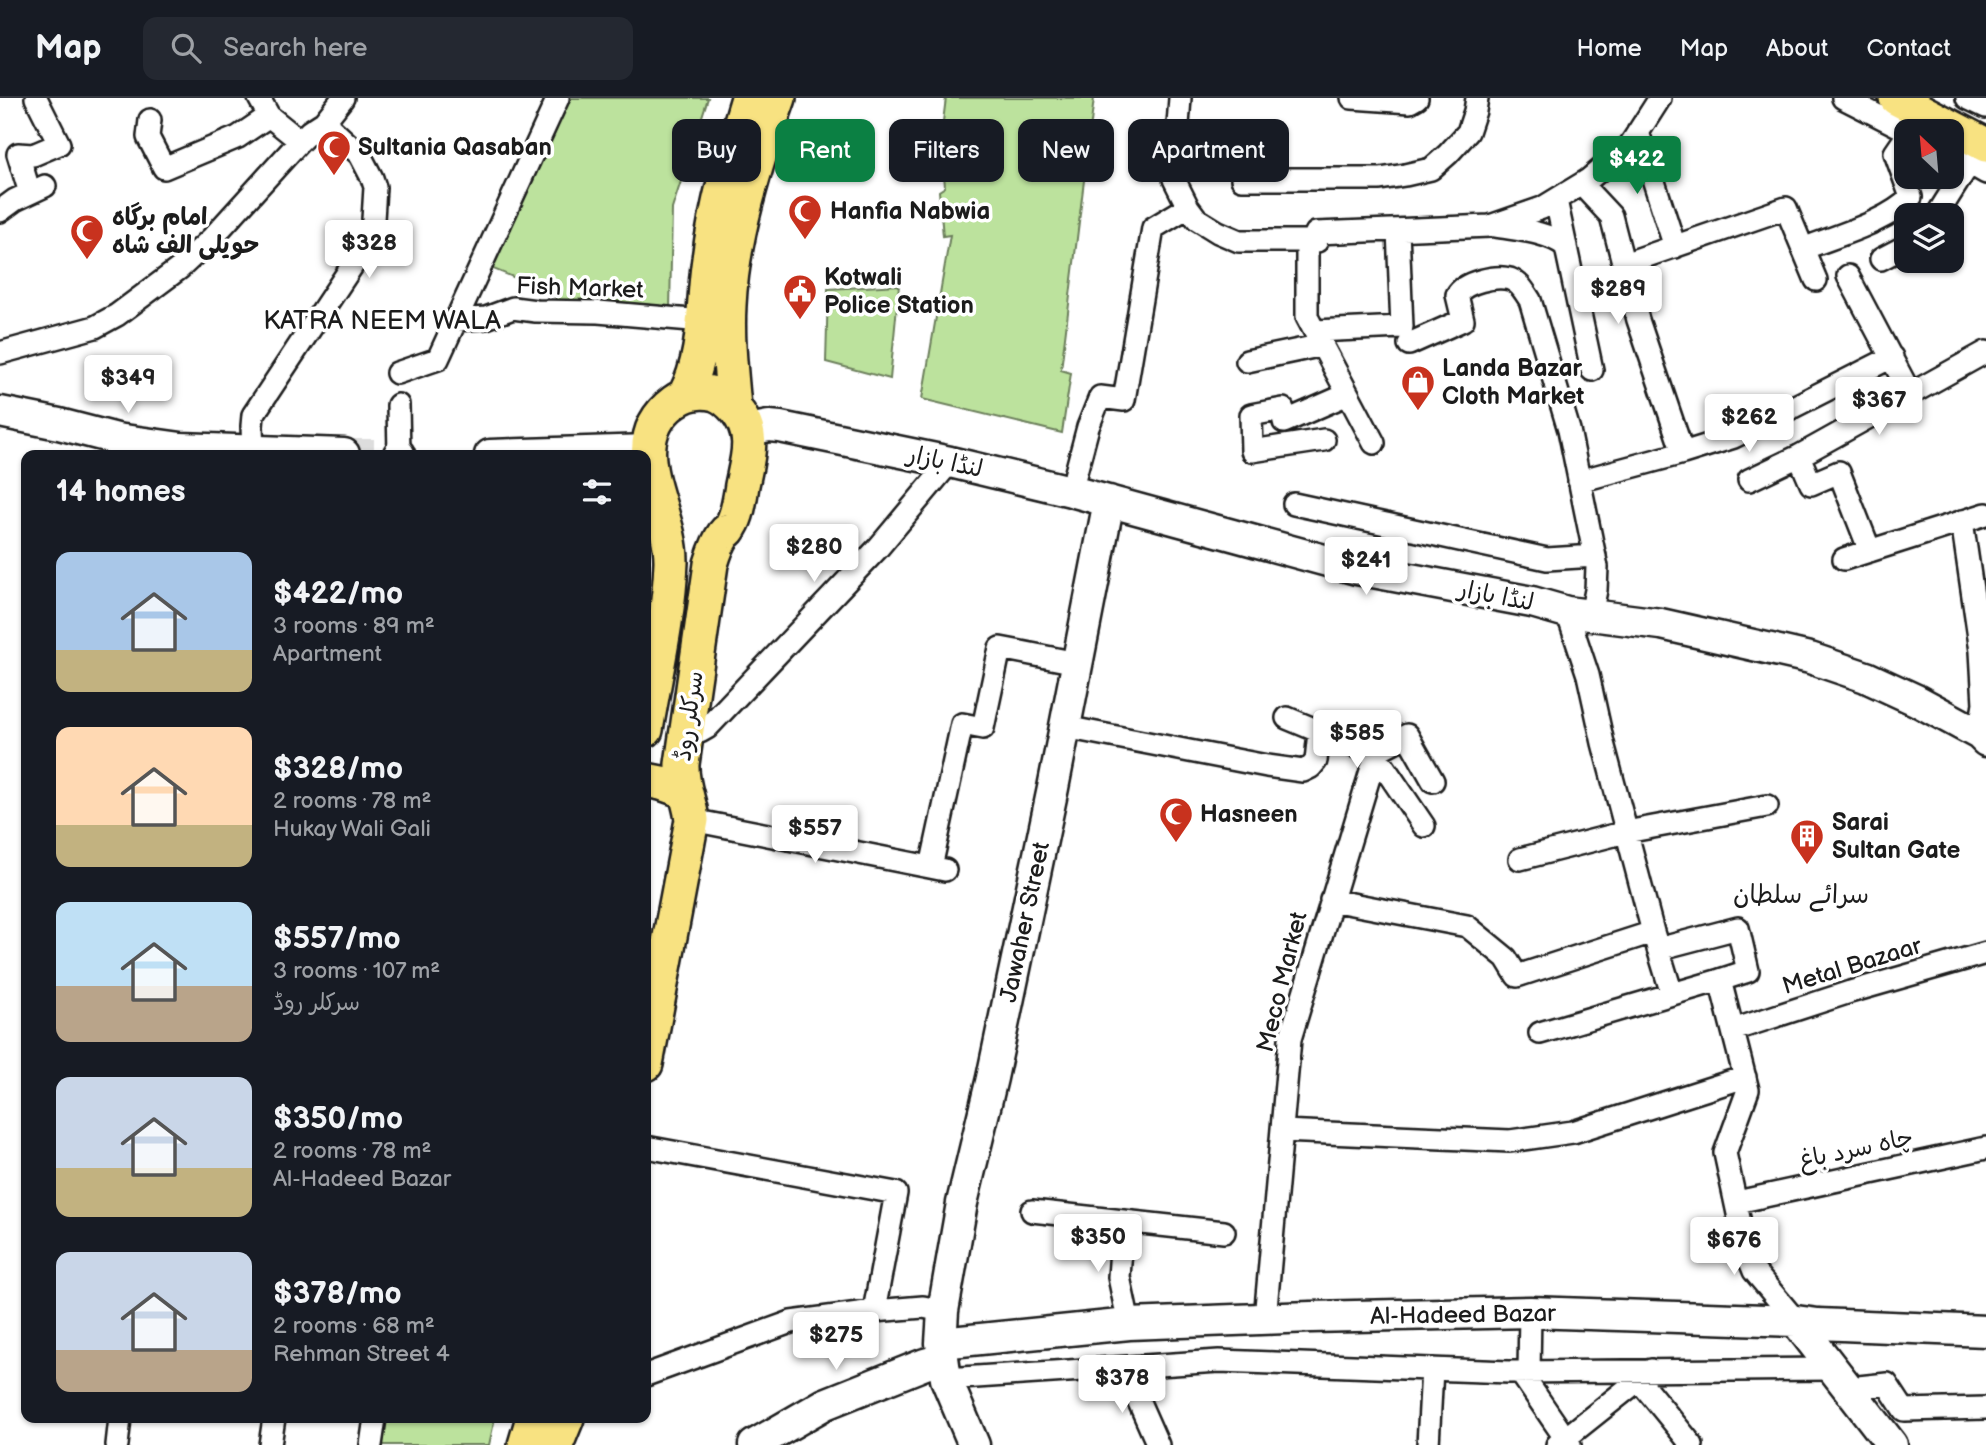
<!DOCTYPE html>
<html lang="en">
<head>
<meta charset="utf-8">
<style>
  body { margin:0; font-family:"Balsamiq Sans","Playpen Sans Arabic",sans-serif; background:#242831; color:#f1f3f6; height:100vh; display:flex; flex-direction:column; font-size:26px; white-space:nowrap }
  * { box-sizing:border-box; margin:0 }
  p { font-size:23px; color:#9ea1a6 }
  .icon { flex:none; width:38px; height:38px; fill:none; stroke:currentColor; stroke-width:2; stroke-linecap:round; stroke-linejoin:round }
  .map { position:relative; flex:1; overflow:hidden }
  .drawer { position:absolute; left:21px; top:352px; width:630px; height:973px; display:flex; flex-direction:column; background:#171b24; border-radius:14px; box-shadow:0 2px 5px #0004 }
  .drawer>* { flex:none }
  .hud { position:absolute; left:672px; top:21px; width:665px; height:63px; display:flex; gap:14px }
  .needle { width:46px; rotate:334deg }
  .buttons { position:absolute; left:1894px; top:21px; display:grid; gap:14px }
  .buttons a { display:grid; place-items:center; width:70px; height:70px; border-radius:14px; background:#171b24; box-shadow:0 2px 5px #0004; font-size:35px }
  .price { position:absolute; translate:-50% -60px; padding:0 16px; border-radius:7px; background:#fff; color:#222; font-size:23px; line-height:46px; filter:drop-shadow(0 2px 4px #0008) }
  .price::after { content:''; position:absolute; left:50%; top:42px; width:21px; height:16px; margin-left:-10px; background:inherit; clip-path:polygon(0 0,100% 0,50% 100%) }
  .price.active { background:#0b8043; color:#fff }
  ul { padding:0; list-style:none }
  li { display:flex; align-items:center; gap:21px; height:175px; padding:0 35px }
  li span { display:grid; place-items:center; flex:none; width:196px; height:140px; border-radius:14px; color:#555 }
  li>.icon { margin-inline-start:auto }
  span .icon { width:84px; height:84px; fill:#fffc; stroke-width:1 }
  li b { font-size:30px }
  h2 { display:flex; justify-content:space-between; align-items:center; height:84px; padding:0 35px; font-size:30px }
  .pill { padding:0 24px; border-radius:14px; background:#171b24; box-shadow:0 2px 5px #0004; font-size:24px; line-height:63px }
  .pill.active { background:#0b8043; color:#fff }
  header { display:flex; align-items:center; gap:42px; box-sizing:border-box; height:98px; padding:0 35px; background:#171b24; border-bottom:2px solid #363941 }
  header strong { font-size:33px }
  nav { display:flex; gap:38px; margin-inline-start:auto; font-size:24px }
  .search { width:490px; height:63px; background:#242831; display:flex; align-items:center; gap:18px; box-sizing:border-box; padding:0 24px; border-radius:14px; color:#9ea1a6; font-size:26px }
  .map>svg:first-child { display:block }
  .green { fill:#bce29d; stroke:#6c7f5c; stroke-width:2 }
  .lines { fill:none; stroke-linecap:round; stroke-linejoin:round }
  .secondary-tunnel { stroke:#ddd; stroke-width:30; stroke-dasharray:30 15; stroke-linecap:butt }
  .street-casing { stroke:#1c1c1c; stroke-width:26 }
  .secondary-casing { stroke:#1c1c1c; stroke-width:35 }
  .primary-casing { stroke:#1c1c1c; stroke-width:38 }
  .street { stroke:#fff; stroke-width:21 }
  .secondary { stroke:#fff; stroke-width:30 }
  .primary { stroke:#f8e281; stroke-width:33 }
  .labels { text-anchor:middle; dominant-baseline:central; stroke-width:7; stroke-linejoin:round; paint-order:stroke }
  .poi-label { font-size:24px; font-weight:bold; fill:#1c1c1c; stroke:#fff; text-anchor:start }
  .street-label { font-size:24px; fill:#1c1c1c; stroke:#fff }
  .neighbourhood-label { font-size:26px; fill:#1c1c1c; stroke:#fff }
</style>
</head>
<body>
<header>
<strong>Map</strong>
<div class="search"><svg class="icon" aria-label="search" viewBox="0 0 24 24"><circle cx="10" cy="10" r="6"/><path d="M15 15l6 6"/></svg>Search here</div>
<nav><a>Home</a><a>Map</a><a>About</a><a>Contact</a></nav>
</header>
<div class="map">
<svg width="1986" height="1347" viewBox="0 0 1986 1347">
  <rect width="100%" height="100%" fill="#fff"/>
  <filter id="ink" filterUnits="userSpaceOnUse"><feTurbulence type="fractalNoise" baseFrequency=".0143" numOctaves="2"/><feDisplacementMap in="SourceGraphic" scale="14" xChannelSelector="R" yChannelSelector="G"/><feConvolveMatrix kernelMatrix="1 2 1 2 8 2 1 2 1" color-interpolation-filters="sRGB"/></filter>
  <g filter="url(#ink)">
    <path class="green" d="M559,0H708L672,111L670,212L558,210L555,196L481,166Z
      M946,0H1094L1061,272L1071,275L1062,335L922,301L950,137L943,138L939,93L945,89L941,39Z
      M899,187L890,281L826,264L828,191Z
      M386,1320H495L489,1347H382Z"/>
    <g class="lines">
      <path class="secondary-tunnel" d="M344,356H399"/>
      <g class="street-casing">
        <path id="street" d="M259,0L269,18L300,43
          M1180,0L1174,81L1188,109L1197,121L1218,134L1239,143H1317L1316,135L1490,128L1542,110L1588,82L1630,47L1660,0
          M1352,0L1410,4L1417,0
          M1843,0L1908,33
          M1967,0L1986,9
          M150,22L148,39L164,70L238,39L269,18
          M1638,34L1675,149
          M1951,55L1986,75
          M1242,81H1380L1405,77L1431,71L1448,56L1468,34L1475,13L1477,0
          M1582,87L1611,118L1638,222L1683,355
          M30,95L18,56L33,57L59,46L36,0
          M1556,102L1592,272
          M0,113L15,102L45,88
          M1937,117L1964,74L1972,66
          M1495,128C1518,132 1546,133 1566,148
          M1307,143V219L1374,345
          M1803,151C1835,138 1888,124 1911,99L1895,55L1906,39
          M1881,161L1906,148
          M1624,166L1786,110L1816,182
          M1848,178L1911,297
          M456,222L486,220L513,210L536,213L598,214L703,223
          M1315,233L1402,229L1398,132
          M1409,246L1463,222L1457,197C1464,184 1496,177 1510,181C1520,185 1524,193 1530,202L1569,332L1597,469L1596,492L1591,517
          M0,255L95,229L117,217L180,170L211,141L300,43L310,33L324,24L343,0
          M1247,263L1323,247
          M397,275L438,261L558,0
          M398,307L399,356
          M1324,342L1252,353L1251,317L1283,311L1284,324L1348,296
          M253,357L252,328L253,317L372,138L375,89L372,80L360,57L324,24
          M1799,358L1811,386L1839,374L1870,453
          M1749,382L1799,358L1986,254
          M1579,383L1683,355L1734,339L1892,259
          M1071,393L1088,329L1100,299L1124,302L1153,130L1188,109
          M1294,406L1547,461L1595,458
          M1962,423L1981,553L1984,606L1979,636
          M1844,461L1986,416
          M1567,514L1588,577L1603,645L1653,834
          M1287,620L1376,657L1424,728
          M1065,629L1267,668L1303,673L1311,669L1316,663L1319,634
          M686,633L700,634L707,630L878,450L950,364
          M692,722L945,772
          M1520,761L1626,734L1767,708
          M931,769L962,626L983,630L1000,550L1077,565
          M1331,802L1467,828L1506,860L1517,878L1653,834L1672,896
          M1658,851L1738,830L1748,873L1720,882L1748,992L1725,1055L1746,1153L1754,1173L1796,1223
          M1733,932L1850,894L1986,855
          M1540,935L1720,882
          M1282,1033L1510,1043L1573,1034L1745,979
          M646,1049L896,1095L874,1213
          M1737,1104L1986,1050
          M1032,1113L1224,1134
          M1123,1123L1119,1179L1129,1226
          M1265,1221L1290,941L1377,653L1407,637L1433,683
          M1124,1270L1158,1347
          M1520,1274L1570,1347
          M1529,1274L1530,1214
          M646,1277L791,1224L874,1213L923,1209L943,1213
          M946,1281L1219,1263L1509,1274L1835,1271
          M1639,1282L1692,1347
          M1849,1290L1887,1286L1904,1312L1986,1310
          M117,1347L120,1320
          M270,1347L274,1320
          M371,1347L375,1320
          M1428,1347L1432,1271
          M1557,1347L1651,1272"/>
      </g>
      <g class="secondary-casing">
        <path id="secondary" d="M0,314L59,326L117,341L181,350L344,356
          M748,332L769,328L780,329L950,364L1071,393L1357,471L1532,504L1567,514L1661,526L1810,560L1866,579L1916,602L1979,636L1986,643
          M399,356V357
          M490,357L649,352
          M1796,1223L1892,1347
          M941,1245L1129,1226L1311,1219L1530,1214L1796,1223L1818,1226L1986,1233
          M754,1347L825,1306L925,1266L943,1261
          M974,1347L946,1281L941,1245L943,1213L962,1105L992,980L1053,690L1109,403"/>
      </g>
      <g class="primary-casing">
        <path id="primary" d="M1896,0L1986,47
          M685,297C707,255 702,207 709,161C716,106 732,53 748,0
          M734,309C731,275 727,241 729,207C732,140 756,64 779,0
          M646,632C655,577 669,520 671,464C672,411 618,346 674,304C686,295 701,292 715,296C724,299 730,305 736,312C756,337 748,358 742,387C740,400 738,417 731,428C726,437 729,429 724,436C718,444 714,456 711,466L682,666C681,687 690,703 692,722L646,966
          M646,682L661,685L684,693
          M525,1347L533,1320
          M556,1347L567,1320"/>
      </g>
      <use href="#street" class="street"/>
      <use href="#secondary" class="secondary"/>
      <use href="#primary" class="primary"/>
    </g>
  </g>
  <defs>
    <g id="mosque-pin" transform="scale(1.75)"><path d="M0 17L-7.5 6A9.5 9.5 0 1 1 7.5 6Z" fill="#c8321e" stroke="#fff"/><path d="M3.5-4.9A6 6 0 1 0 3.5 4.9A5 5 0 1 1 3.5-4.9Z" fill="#fff"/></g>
    <g id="civic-pin" transform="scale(1.75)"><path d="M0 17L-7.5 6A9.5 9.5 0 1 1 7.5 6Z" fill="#c8321e" stroke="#fff"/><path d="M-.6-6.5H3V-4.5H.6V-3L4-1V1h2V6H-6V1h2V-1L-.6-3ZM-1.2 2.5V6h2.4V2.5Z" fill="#fff"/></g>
    <g id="shop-pin" transform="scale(1.75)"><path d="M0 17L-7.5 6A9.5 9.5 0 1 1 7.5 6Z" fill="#c8321e" stroke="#fff"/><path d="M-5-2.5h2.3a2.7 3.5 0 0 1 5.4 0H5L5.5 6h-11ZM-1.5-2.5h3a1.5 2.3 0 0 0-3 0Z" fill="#fff"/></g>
    <g id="building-pin" transform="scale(1.75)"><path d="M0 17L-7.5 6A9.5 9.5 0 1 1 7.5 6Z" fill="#c8321e" stroke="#fff"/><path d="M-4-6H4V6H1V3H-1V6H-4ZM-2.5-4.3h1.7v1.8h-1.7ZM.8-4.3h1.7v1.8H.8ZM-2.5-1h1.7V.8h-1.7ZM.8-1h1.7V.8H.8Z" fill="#fff"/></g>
  </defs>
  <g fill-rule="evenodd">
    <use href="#mosque-pin" x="334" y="49"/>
    <use href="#mosque-pin" x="805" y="113"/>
    <use href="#mosque-pin" x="87" y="133"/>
    <use href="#civic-pin" x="800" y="193"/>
    <use href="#shop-pin" x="1418" y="284"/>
    <use href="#mosque-pin" x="1176" y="716"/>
    <use href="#building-pin" x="1807" y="738"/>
  </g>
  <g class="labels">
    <g class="poi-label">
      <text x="358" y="49">Sultania Qasaban</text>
      <text x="830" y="113">Hanfia Nabwia</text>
      <text x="112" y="119">امام برگاہ<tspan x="112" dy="28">حویلی الف شاہ</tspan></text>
      <text x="824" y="179">Kotwali<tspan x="824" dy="28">Police Station</tspan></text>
      <text x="1442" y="270">Landa Bazar<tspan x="1442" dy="28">Cloth Market</tspan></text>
      <text x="1200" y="716">Hasneen</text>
      <text x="1832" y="724">Sarai<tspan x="1832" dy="28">Sultan Gate</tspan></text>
    </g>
    <g class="street-label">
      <text transform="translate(580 190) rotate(2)">Fish Market</text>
      <text transform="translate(945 364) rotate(12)">لنڈا بازار</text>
      <text transform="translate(1496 498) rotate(11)">لنڈا بازار</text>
      <text transform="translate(689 618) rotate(-82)">سرکلر روڈ</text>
      <text transform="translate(1025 824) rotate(-78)">Jawaher Street</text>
      <text transform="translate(1852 868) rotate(-17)">Metal Bazaar</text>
      <text transform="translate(1282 884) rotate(-76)">Meco Market</text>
      <text transform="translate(1856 1051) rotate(-12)">چاہ سرد باغ</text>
      <text transform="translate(1463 1217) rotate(-1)">Al-Hadeed Bazar</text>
    </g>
    <g class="neighbourhood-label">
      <text x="382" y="223">KATRA NEEM WALA</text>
      <text x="1801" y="797">سرائے سلطان</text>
    </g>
  </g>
</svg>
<div class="buttons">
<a><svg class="needle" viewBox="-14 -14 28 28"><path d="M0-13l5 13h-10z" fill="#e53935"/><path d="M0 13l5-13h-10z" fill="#9ea1a6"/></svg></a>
<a><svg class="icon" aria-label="layers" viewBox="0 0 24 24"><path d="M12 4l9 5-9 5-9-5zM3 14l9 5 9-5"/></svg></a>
</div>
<b class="price active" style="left:1637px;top:98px">$422</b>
<b class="price" style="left:369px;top:182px">$328</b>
<b class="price" style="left:1618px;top:228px">$289</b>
<b class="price" style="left:128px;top:317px">$349</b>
<b class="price" style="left:1879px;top:339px">$367</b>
<b class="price" style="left:1749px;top:356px">$262</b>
<b class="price" style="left:814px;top:486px">$280</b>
<b class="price" style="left:1366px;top:499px">$241</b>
<b class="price" style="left:1357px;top:672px">$585</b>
<b class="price" style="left:815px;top:767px">$557</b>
<b class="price" style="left:1098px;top:1176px">$350</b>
<b class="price" style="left:1734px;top:1179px">$676</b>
<b class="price" style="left:836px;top:1274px">$275</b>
<b class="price" style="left:1122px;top:1317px">$378</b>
<div class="hud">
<a class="pill">Buy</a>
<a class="pill active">Rent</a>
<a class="pill">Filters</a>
<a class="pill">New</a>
<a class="pill">Apartment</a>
</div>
<section class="drawer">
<h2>14 homes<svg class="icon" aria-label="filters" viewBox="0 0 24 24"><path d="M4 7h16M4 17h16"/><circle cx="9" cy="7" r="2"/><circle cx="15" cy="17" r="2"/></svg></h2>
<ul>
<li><span style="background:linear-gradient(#a9c7e8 70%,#c2b280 0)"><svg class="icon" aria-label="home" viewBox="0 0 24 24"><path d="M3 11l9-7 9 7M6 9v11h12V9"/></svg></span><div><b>$422/mo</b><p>3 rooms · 89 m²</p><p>Apartment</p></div></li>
<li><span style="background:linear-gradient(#ffd9b3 70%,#c2b280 0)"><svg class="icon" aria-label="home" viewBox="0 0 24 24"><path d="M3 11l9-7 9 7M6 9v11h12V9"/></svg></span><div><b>$328/mo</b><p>2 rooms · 78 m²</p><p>Hukay Wali Gali</p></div></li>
<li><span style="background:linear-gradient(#bfe0f5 60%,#b9a48a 0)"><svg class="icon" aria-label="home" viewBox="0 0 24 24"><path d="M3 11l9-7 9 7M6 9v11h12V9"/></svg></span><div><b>$557/mo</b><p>3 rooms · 107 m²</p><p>سرکلر روڈ</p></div></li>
<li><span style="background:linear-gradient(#c9d6e8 65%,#c2b280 0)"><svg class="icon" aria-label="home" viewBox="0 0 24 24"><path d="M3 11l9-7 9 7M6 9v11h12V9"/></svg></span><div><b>$350/mo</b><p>2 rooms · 78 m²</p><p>Al-Hadeed Bazar</p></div></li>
<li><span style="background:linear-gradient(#c9d6e8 70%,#b9a48a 0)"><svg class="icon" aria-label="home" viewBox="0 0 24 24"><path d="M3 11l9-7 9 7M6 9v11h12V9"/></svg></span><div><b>$378/mo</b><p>2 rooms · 68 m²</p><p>Rehman Street 4</p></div></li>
</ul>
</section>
</div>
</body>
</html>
